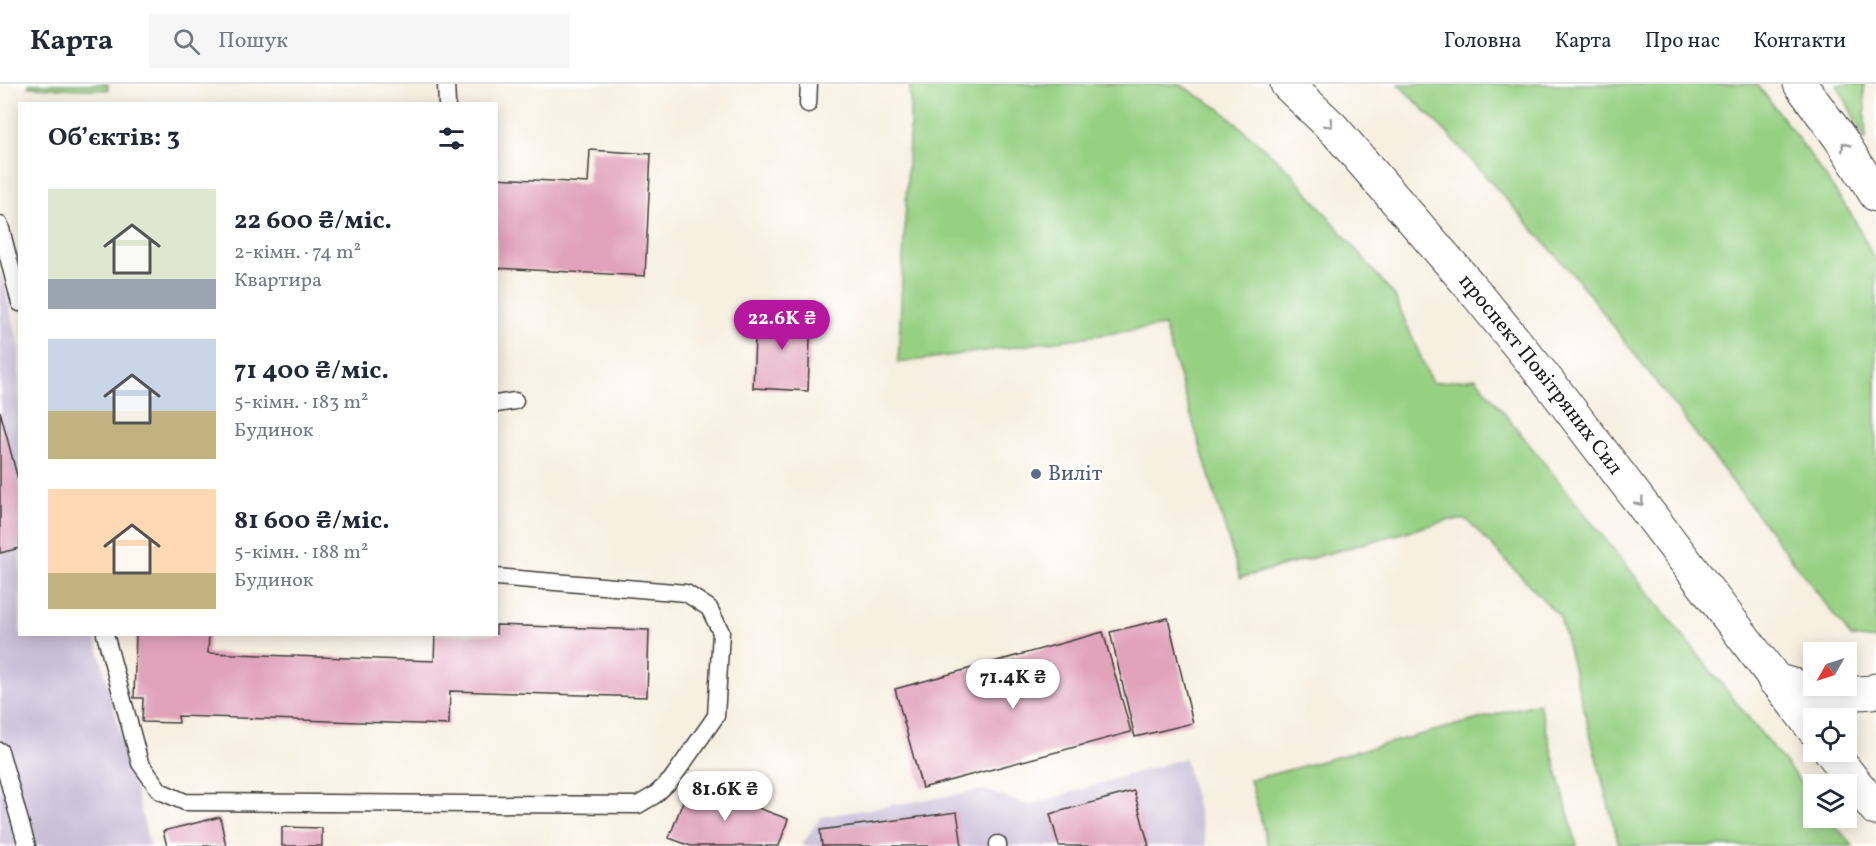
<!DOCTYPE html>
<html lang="uk">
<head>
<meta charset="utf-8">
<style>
  body { margin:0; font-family:Vollkorn,serif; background:#f6f6f7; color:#1f2937; height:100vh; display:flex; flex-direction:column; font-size:22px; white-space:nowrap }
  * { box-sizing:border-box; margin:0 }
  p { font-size:20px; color:#747a83 }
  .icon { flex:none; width:33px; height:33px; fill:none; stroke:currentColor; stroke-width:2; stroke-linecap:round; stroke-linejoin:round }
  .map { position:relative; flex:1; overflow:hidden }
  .sheet { position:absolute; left:18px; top:18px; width:480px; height:534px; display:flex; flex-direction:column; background:#fff; border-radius:0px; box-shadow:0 3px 15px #0003 }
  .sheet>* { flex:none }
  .needle { width:39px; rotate:231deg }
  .tools { position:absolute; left:1803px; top:558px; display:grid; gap:12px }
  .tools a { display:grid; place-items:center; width:54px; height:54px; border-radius:0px; background:#fff; box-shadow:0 3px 15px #0003; font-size:30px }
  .price { position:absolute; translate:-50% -51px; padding:0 14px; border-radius:21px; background:#fff; color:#222; font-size:20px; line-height:39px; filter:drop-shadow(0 2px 3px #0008) }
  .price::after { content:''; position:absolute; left:50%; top:36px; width:18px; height:14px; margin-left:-9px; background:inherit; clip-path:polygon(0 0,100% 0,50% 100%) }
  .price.selected { background:#b5179e; color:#fff }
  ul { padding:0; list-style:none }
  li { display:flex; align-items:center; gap:18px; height:150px; padding:0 30px }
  li span { display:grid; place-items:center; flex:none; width:168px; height:120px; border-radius:0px; color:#555 }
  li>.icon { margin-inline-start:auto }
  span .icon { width:72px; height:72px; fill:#fffc; stroke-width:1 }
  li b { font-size:26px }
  h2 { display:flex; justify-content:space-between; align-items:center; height:72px; padding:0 30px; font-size:26px }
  header { display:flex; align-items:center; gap:36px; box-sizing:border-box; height:84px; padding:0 30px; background:#fff; border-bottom:2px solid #e0e1e3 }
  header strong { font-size:28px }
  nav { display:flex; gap:33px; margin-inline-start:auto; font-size:21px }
  .search { width:420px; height:54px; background:#f6f6f7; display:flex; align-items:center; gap:15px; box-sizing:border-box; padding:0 21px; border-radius:0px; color:#747a83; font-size:22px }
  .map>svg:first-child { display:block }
  .industrial { fill:#c9bfd7 }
  .green { fill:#97d083; stroke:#5a7650; stroke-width:1.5 }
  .building { fill:#e1a2ba }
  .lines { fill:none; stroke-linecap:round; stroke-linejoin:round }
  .lane-casing { stroke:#3d3c39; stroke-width:19 }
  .primary-casing { stroke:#3d3c39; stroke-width:35 }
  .lane { stroke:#fff; stroke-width:16 }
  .primary { stroke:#fff; stroke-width:33 }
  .oneway { stroke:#999 }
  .service-dot { fill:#5c6f8a; stroke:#fff; stroke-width:2 }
  .labels { text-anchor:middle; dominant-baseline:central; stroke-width:4.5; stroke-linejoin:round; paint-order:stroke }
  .street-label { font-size:21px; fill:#1c1c1c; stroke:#fff }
  .service-label { font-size:21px; fill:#4e5e75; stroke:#fff; text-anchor:start }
</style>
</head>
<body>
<header>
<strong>Карта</strong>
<div class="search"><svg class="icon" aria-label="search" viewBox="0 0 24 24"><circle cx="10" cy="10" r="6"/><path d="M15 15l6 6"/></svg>Пошук</div>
<nav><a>Головна</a><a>Карта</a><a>Про нас</a><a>Контакти</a></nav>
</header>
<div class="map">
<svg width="1876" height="762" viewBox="0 0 1876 762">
  <rect width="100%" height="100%" fill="#fff"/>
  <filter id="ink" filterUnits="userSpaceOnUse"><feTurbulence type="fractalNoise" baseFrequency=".0167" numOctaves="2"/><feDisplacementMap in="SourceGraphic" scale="12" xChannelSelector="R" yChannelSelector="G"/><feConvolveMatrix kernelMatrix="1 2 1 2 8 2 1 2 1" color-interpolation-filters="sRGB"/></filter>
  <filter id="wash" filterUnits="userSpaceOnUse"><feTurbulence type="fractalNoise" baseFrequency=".008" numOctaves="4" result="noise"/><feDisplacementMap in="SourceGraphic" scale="24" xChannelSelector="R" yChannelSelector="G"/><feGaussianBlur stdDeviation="1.35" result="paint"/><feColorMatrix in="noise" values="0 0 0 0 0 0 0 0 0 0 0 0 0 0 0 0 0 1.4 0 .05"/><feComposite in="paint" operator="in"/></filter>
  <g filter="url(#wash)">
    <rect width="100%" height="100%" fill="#f7efe0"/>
    <path class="industrial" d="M0,185L19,260L20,550L95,551L150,762H0Z
      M1185,674L1207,762H801L821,733L984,706L1029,721Z"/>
    <path class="green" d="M29,0H108V6L29,3Z
      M910,0H1179L1220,25L1290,87L1394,211L1432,299L1476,294L1813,714L1814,734H1829L1853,762H1619L1560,533L1467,436H1449L1240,494L1164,242L898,279L910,36Z
      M1398,0H1757L1806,65L1853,133L1876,178V556L1851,553L1578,196L1448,50Z
      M1837,0H1864L1866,57Z
      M1539,619L1577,762H1268L1250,696Z"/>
    <g id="blocks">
      <path class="building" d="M590,66L651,70L645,192L496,184V94L588,99Z
        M756,227L811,229L808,307L753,304Z
        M0,327L20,403V464L0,469Z
        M1168,534L1193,639L1135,653L1110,548Z
        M496,541L649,546L647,613L450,607L449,641L178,632L179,639L142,638L143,614H134L136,550H209L208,569L434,577L435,550H496Z
        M1103,548L1131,648L922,704L895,605Z
        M690,699L788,735L779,762H691L669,754Z
        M1134,707L1149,762H1059L1050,730Z
        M957,728L962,762H822L820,746Z
        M220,733L226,762H167L163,747Z
        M282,743L322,744V762H282Z"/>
    </g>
  </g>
  <g filter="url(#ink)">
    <use href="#blocks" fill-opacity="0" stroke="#3d3c39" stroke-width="1.5"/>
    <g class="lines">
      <g class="lane-casing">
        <path id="lane" d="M446,0L447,20
          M808,20L809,0
          M0,141L20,219
          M496,320L515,317
          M105,550L140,679L160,707L185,718L638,721L655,711L671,696L716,632L721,548L709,524L686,509L496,493
          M0,667L27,762
          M998,760V762"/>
      </g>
      <g class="primary-casing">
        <g id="primary">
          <path id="s1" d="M1287,0L1334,45L1471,203L1555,306L1814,646"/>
          <path d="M1800,0L1840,54L1876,111"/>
          <path d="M1774,596L1831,611L1872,608L1876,606"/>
          <path d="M1831,668L1876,725"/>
        </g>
      </g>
      <use href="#lane" class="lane"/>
      <use href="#primary" class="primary"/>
    </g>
    <defs><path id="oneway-chevron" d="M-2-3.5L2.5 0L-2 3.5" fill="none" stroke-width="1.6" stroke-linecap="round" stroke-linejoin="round" transform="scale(1.5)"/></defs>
    <g class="oneway">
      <use href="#oneway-chevron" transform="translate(1329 40) rotate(45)"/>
      <use href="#oneway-chevron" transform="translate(1845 62) rotate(-123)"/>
      <use href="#oneway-chevron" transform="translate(1640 418) rotate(53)"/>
    </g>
  </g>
  <circle class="service-dot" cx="1036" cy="390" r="6"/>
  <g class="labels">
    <g class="street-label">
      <text stroke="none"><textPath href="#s1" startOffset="386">проспект Повітряних Сил</textPath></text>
    </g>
    <g class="service-label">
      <text x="1048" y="390">Виліт</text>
    </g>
  </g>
</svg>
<div class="tools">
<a><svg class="needle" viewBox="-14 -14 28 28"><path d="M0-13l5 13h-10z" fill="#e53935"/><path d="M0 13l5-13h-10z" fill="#747a83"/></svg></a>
<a><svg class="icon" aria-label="locate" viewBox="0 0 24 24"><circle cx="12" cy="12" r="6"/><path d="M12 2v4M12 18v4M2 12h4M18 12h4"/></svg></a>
<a><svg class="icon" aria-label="layers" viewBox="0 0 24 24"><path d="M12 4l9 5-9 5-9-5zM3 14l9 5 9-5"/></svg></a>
</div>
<b class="price selected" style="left:782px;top:267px">22.6K ₴</b>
<b class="price" style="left:1013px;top:626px">71.4K ₴</b>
<b class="price" style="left:725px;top:738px">81.6K ₴</b>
<section class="sheet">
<h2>Об’єктів: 3<svg class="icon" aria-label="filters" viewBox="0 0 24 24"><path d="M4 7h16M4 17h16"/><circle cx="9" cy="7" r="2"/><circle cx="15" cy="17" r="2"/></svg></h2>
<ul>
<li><span style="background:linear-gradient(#dfe7d0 75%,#9aa5b1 0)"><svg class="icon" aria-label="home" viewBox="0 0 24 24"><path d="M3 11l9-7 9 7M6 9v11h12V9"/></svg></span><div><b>22 600 ₴/міс.</b><p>2-кімн. · 74 m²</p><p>Квартира</p></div></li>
<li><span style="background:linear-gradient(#c9d6e8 60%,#c2b280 0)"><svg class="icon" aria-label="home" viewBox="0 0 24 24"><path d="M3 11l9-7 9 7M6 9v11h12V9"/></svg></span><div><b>71 400 ₴/міс.</b><p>5-кімн. · 183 m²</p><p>Будинок</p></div></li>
<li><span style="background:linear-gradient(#ffd9b3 70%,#c2b280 0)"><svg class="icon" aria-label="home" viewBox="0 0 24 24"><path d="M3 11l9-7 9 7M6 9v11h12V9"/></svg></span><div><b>81 600 ₴/міс.</b><p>5-кімн. · 188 m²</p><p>Будинок</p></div></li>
</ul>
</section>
</div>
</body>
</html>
